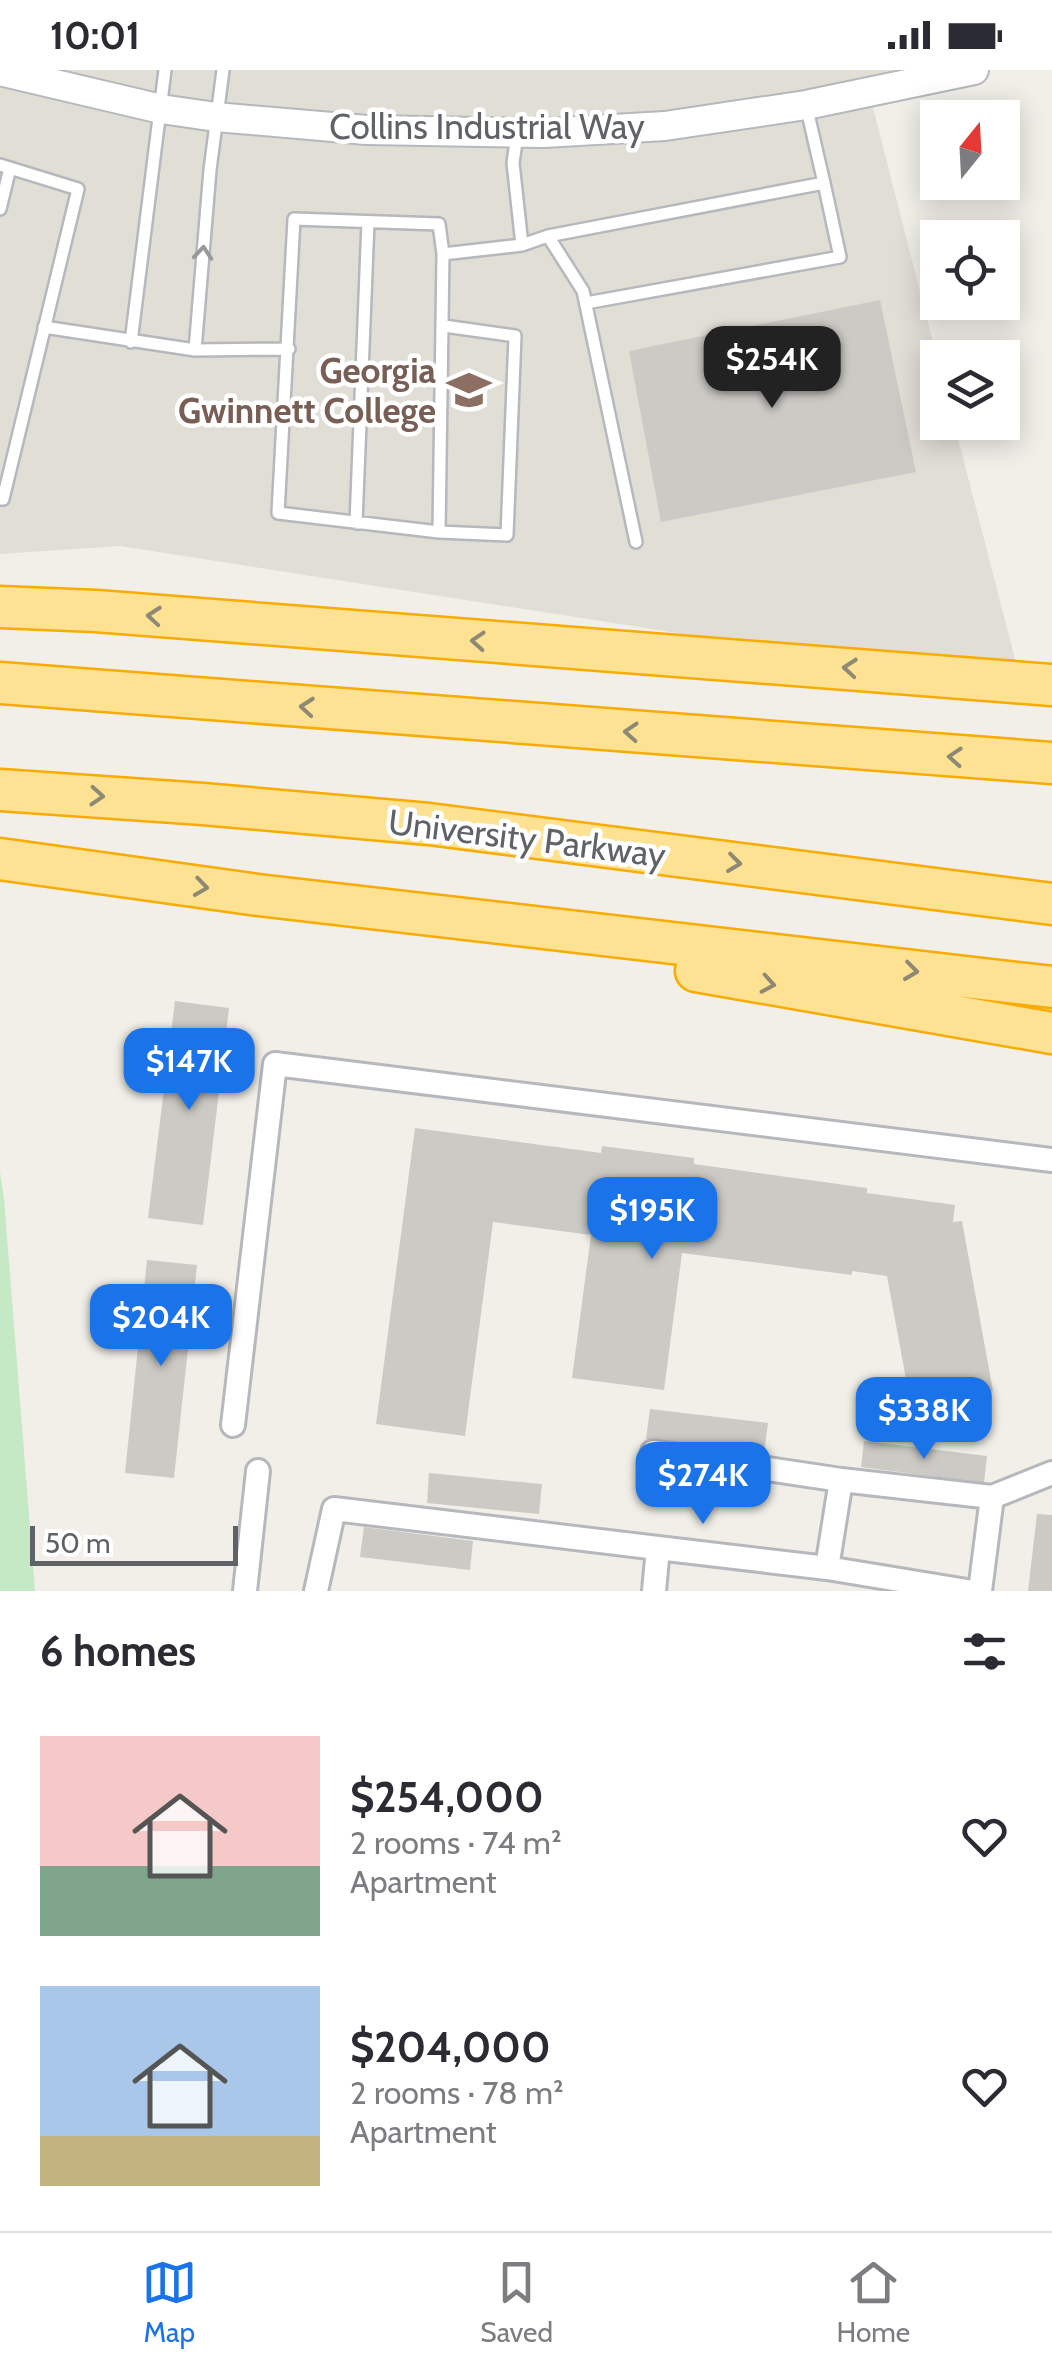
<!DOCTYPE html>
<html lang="en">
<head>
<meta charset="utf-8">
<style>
  body { margin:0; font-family:Cabin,sans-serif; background:#f7f7f7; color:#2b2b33; height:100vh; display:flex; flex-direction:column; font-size:38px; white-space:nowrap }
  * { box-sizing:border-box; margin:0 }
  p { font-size:32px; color:#7c7c81 }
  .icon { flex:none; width:55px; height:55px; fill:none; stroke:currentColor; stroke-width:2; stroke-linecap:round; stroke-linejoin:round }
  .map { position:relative; height:1521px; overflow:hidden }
  .drawer { display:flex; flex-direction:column; background:#fff; flex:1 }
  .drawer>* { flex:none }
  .needle { width:65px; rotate:18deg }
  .buttons { position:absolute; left:920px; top:30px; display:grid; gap:20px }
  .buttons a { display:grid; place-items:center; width:100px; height:100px; border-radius:0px; background:#fff; box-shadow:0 5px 25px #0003; font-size:50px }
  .scale { position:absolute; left:30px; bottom:25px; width:208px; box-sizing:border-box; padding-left:10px; border:5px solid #5f6368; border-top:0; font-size:28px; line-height:35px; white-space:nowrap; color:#5f6368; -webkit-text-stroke:8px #fff; paint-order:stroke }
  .price { position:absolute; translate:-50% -85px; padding:0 22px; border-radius:20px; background:#1a73e8; color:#fff; font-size:32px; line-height:65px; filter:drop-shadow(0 2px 5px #0008) }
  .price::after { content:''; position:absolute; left:50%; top:60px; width:30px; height:22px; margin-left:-15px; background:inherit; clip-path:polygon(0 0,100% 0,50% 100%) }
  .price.active { background:#222; color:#fff }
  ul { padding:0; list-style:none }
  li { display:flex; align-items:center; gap:30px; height:250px; padding:0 40px }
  li span { display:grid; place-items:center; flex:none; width:280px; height:200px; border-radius:0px; color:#555 }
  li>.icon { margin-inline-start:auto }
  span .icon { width:120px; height:120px; fill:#fffc; stroke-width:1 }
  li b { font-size:42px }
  h2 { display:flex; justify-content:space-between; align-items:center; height:120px; padding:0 40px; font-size:42px }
  .status { display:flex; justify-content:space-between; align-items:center; height:70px; padding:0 50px; background:#fff; direction:ltr }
  .status svg { height:28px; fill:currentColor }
  .tab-bar { display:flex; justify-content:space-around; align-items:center; height:140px; border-top:2px solid #e1e1e2; background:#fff; font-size:28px; color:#7c7c81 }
  .tab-bar a { display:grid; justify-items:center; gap:5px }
  .tab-bar .active { color:#1a73e8 }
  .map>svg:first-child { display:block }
  .education { fill:#e1ded6 }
  .green { fill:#c5e8c5 }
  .building { fill:#cccac5 }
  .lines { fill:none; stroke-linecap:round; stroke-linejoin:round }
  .service-casing { stroke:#b5b8bc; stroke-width:16 }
  .minor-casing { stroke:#b5b8bc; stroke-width:28 }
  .tertiary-casing { stroke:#b5b8bc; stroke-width:32 }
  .motorway-casing { stroke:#f9ab00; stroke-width:45 }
  .service { stroke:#fff; stroke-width:11 }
  .minor { stroke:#fff; stroke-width:22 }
  .tertiary { stroke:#fff; stroke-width:28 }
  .motorway { stroke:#fde293; stroke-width:40 }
  .oneway { stroke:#979a9d }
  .oneway2 { stroke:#8e8975 }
  .labels { text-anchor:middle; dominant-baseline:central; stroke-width:9; stroke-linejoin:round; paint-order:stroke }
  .street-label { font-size:35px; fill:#5f6368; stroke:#fff }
  .education-label { font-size:35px; font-weight:bold; fill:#785e54; stroke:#fff; text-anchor:end }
</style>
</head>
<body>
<div class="status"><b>10:01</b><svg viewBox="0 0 49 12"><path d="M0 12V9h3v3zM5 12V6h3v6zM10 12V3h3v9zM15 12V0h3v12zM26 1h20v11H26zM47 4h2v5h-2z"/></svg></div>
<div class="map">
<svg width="1052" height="1521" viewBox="0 0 1052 1521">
  <rect width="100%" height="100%" fill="#f1efe8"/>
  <path class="education" d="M0,0H964L869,22L937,288L938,352L954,353L1015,589L1036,619L120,476L0,484Z"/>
  <path class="green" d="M0,1102L4,1129L35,1521H0Z"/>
  <path class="building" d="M880,230L916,402L661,452L629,281Z
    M175,931L229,938L203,1155L148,1148Z
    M415,1058L601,1083L602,1076L694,1088V1094L867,1118V1123L955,1135L953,1152L962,1151L993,1321L911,1336L887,1206L852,1201V1205L682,1183L664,1320L572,1308L591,1165L493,1152L465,1366L376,1354Z
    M147,1190L197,1195L174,1408L125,1403Z
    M650,1339L768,1353L764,1383L646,1369Z
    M864,1371L987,1386L984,1413L861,1397Z
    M429,1403L542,1414L539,1444L427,1433Z
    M1037,1444L1052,1445V1521H1028Z
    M364,1457L473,1471L470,1500L360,1487Z"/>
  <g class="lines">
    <g class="service-casing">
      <path id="service" d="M806,35L824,113
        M517,65L513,93L522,175
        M0,95L78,119L3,429H0
        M0,139L10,98
        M548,166L824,113L840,187L586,233
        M443,184L439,154L294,149L278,443L439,462L507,465L515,266L444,256
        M44,257L195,280L289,279
        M131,272L165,0
        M195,280L210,100L223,0
        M356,453L368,152
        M439,462L443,184L522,175L548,166L583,221L636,472"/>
    </g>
    <g class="minor-casing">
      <path id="minor" d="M233,1355L275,994L1052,1090
        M653,1382L841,1410
        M245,1521L258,1401
        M316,1521L334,1439L658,1478
        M654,1521L658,1478L827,1498
        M967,1521L827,1498L841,1410L992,1427
        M980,1521L992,1427L1052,1403"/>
    </g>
    <g class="tertiary-casing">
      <path id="tertiary" d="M0,1L161,39L216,47L367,60L544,63L665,56L806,35L974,0"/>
    </g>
    <g class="motorway-casing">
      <path id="motorway" d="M0,537L96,541L1052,615
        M0,613L1052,693
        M0,720L203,734L429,754L1052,834
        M0,789L258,825L1052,917
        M696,901L1052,963"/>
    </g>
    <use href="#service" class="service"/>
    <use href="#minor" class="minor"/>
    <use href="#tertiary" class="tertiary"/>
    <use href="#motorway" class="motorway"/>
  </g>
  <defs><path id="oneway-chevron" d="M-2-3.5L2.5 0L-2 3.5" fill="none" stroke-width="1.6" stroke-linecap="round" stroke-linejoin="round" transform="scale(2.5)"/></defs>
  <use class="oneway" href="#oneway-chevron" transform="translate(203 183) rotate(-85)"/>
  <g class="oneway2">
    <use href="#oneway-chevron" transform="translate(154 546) rotate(-175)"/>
    <use href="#oneway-chevron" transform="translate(478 571) rotate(-176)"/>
    <use href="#oneway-chevron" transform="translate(850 598) rotate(-175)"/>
    <use href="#oneway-chevron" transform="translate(307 637) rotate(-175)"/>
    <use href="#oneway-chevron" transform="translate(631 662) rotate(-176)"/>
    <use href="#oneway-chevron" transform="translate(955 687) rotate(-176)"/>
    <use href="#oneway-chevron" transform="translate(97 726) rotate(4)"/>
    <use href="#oneway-chevron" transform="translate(734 793) rotate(7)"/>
    <use href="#oneway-chevron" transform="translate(201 817) rotate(8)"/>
    <use href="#oneway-chevron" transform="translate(911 901) rotate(7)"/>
    <use href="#oneway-chevron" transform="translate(768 914) rotate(10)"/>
  </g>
  <defs>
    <g id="university-bare" transform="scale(3.45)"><path d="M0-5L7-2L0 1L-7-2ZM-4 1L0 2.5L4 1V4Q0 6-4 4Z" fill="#8d6e63" stroke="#fff" stroke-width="2.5" paint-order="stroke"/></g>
  </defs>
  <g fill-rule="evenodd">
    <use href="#university-bare" x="469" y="320"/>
  </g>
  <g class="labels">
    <g class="street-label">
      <text x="487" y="56">Collins Industrial Way</text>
      <text transform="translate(527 768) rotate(7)">University Parkway</text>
    </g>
    <g class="education-label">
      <text x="436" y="300">Georgia<tspan x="436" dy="40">Gwinnett College</tspan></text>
    </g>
  </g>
</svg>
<div class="buttons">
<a><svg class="needle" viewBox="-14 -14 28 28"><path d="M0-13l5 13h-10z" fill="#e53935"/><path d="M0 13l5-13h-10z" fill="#7c7c81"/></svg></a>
<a><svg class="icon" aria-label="locate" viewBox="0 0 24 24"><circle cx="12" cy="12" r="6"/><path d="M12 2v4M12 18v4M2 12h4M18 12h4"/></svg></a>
<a><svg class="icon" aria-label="layers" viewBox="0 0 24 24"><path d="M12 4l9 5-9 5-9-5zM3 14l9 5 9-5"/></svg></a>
</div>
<div class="scale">50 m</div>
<b class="price active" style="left:772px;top:341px">$254K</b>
<b class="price" style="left:189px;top:1043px">$147K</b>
<b class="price" style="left:652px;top:1192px">$195K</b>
<b class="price" style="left:161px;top:1299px">$204K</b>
<b class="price" style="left:924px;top:1392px">$338K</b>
<b class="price" style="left:703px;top:1457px">$274K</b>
</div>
<section class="drawer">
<h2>6 homes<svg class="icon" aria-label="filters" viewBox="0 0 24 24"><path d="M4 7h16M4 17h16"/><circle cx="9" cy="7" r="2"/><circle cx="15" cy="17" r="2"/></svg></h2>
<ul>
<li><span style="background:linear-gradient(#f6c9c9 65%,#7fa58c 0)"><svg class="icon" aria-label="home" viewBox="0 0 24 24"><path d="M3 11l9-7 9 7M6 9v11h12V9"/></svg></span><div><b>$254,000</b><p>2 rooms · 74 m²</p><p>Apartment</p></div><svg class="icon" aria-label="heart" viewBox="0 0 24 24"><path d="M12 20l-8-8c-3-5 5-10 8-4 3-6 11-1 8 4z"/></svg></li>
<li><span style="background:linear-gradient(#a9c7e8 75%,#c2b280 0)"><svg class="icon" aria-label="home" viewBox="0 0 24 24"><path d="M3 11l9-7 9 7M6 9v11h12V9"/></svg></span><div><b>$204,000</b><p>2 rooms · 78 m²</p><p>Apartment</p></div><svg class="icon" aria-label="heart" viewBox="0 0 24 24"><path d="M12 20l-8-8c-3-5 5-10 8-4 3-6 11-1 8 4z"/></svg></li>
</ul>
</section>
<nav class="tab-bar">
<a class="active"><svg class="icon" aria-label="map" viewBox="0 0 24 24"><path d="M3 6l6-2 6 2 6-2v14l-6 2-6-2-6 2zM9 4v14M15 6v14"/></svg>Map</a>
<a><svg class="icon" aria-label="saved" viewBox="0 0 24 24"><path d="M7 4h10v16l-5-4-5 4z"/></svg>Saved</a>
<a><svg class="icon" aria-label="home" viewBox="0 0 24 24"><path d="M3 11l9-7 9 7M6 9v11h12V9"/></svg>Home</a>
</nav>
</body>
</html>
